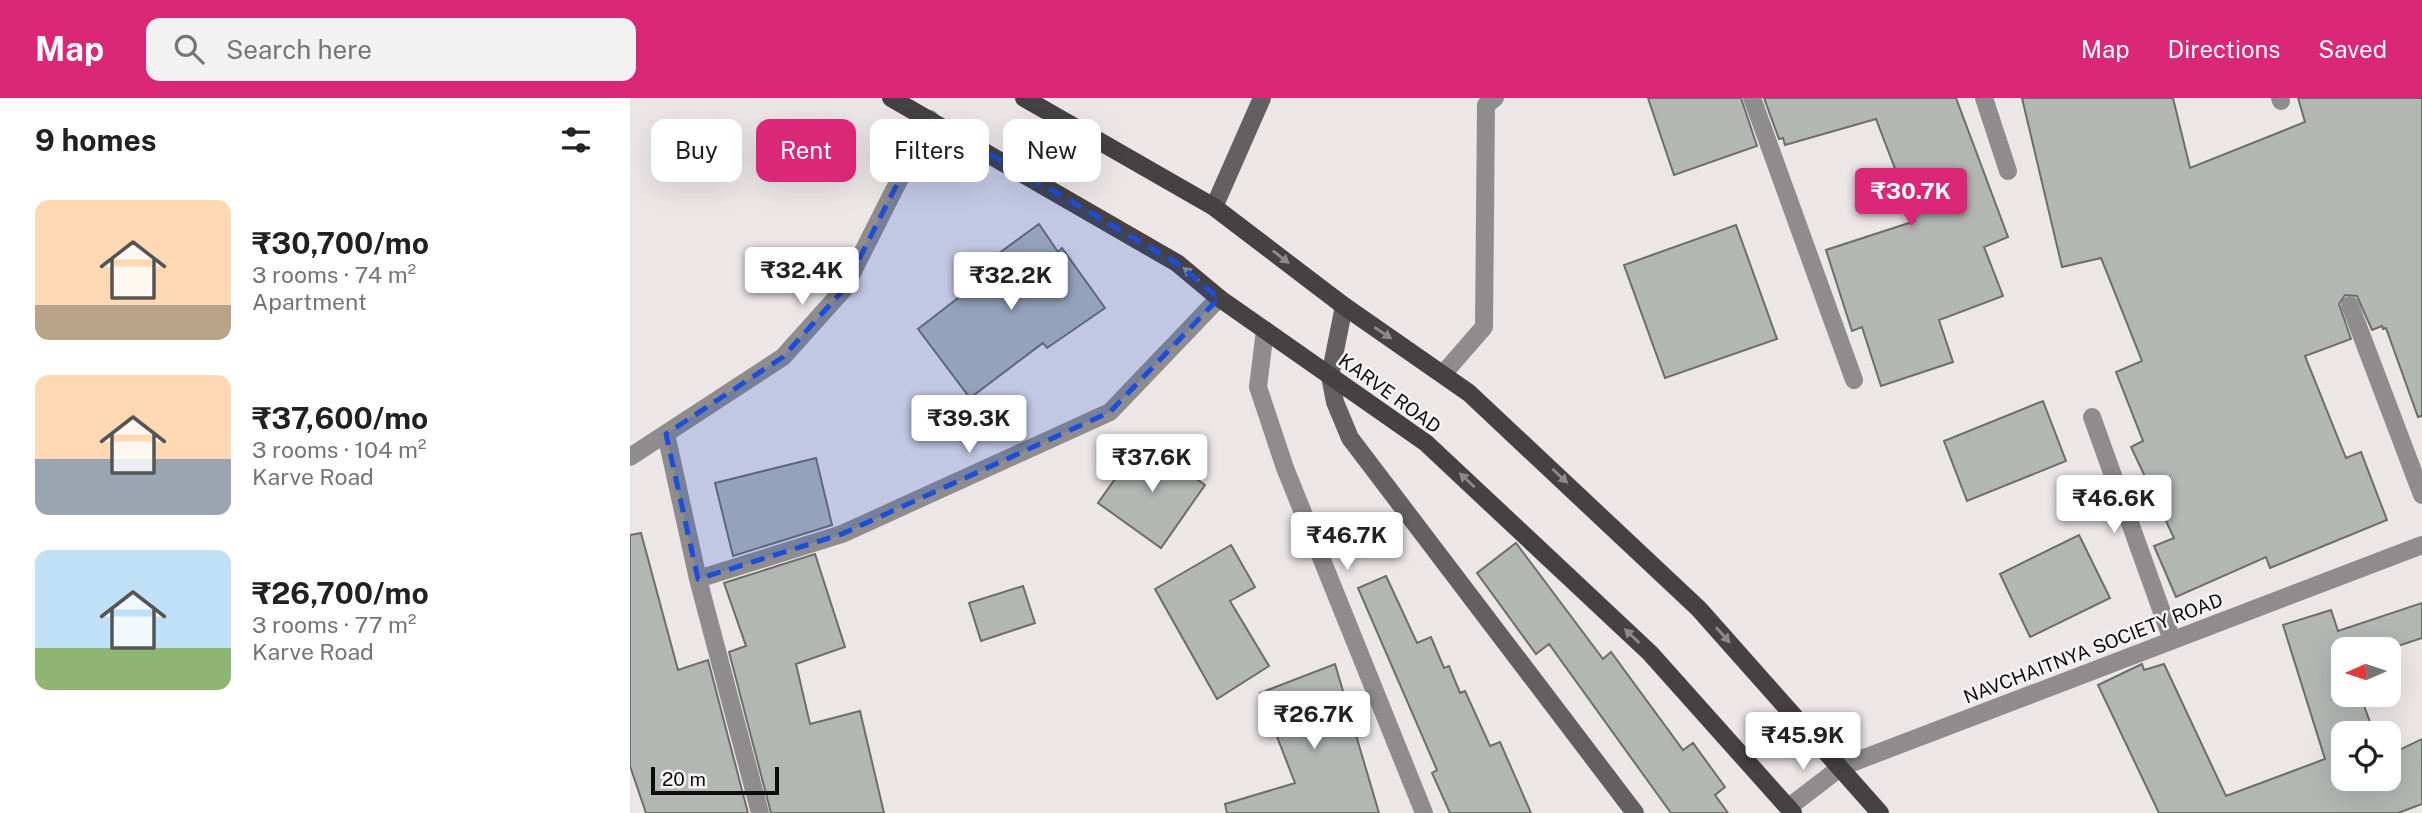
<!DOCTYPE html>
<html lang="en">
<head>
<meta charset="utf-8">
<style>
  body { margin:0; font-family:"Public Sans",sans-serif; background:#f2f2f2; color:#202124; height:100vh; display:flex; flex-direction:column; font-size:26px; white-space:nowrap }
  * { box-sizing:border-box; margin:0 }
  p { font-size:23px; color:#757577 }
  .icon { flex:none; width:38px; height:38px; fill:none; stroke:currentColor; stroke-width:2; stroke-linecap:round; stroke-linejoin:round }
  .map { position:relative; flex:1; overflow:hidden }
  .drawer { display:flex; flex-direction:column; background:#fff; width:630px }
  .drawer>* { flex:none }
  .hud { position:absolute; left:21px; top:21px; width:665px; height:63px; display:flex; gap:14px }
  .needle { width:46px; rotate:267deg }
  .tools { position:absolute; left:1701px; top:539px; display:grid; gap:14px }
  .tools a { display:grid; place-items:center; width:70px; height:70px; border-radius:14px; background:#fff; box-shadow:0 7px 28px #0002; font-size:35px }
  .scale { position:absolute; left:21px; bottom:18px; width:128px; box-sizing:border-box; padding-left:7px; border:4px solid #0e0c0c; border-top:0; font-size:19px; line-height:24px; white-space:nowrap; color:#0e0c0c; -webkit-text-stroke:5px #f9f4f5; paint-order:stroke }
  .price { position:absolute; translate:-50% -60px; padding:0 16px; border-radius:7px; background:#fff; color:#222; font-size:23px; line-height:46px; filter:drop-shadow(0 2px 4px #0008) }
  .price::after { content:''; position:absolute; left:50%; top:42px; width:21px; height:16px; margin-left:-10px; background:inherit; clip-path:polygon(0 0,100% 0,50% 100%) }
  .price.current { background:#db2777; color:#fff }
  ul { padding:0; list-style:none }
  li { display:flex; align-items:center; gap:21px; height:175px; padding:0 35px }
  li span { display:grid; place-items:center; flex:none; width:196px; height:140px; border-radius:14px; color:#555 }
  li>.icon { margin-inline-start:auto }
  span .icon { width:84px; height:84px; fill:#fffc; stroke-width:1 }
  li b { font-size:30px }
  h2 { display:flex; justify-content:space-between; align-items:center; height:84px; padding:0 35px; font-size:30px }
  .tag { padding:0 24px; border-radius:14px; background:#fff; box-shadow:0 7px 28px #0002; font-size:24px; line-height:63px }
  .tag.current { background:#db2777; color:#fff }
  header { display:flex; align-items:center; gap:42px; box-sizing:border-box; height:98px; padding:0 35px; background:#db2777; color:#fff }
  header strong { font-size:33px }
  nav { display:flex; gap:38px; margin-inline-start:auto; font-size:24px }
  .search { width:490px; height:63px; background:#f2f2f2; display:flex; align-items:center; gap:18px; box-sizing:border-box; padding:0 24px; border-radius:14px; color:#757577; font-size:26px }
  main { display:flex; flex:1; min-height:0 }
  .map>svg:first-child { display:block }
  .building { fill:#b3b7b4; stroke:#6b6e6b; stroke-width:2 }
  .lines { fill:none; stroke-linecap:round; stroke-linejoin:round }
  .street { stroke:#8e8c8c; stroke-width:18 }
  .secondary { stroke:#636061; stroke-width:18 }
  .primary { stroke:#464243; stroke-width:18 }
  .oneway { fill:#8e898a }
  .marked { fill:#1d4ed8; fill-opacity:0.2; stroke:#1d4ed8; stroke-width:5; stroke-dasharray:14 9; stroke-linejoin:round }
  .labels { text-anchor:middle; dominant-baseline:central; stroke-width:5; stroke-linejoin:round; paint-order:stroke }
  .street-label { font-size:19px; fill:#0e0c0c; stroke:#f9f4f5 }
</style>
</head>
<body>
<header>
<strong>Map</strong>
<div class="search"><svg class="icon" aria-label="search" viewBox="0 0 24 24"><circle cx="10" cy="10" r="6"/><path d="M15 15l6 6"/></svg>Search here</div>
<nav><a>Map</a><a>Directions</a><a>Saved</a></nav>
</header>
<main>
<section class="drawer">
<h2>9 homes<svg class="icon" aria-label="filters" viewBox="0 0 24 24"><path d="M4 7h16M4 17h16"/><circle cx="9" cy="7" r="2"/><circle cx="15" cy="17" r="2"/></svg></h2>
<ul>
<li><span style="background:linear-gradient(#ffd9b3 75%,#b9a48a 0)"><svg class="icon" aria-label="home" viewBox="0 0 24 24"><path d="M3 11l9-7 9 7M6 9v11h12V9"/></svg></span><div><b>₹30,700/mo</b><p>3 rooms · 74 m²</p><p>Apartment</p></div></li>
<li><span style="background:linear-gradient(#ffd9b3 60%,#9aa5b1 0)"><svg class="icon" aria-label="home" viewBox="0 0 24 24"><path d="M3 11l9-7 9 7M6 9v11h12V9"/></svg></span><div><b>₹37,600/mo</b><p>3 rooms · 104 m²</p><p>Karve Road</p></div></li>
<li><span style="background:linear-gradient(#bfe0f5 70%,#8fb573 0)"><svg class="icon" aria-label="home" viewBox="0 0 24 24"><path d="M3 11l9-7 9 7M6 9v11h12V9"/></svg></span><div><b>₹26,700/mo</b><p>3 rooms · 77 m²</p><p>Karve Road</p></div></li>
</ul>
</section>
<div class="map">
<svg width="1792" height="715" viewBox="0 0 1792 715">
  <rect width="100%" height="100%" fill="#ece6e7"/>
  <path class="building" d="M1018,0H1111L1127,48L1044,77Z
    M1134,0H1326L1378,139L1354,149L1373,198L1309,222L1323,264L1251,288L1232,229L1222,233L1196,152L1285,123L1246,21L1155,47L1153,40L1149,41Z
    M1392,0H1543L1560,70L1675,24L1668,0H1792V318L1788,319L1756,230L1753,231L1752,228L1742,232L1727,198L1715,197L1709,206L1721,241L1675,258L1716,360L1731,354L1757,422L1640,470L1636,459L1546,499L1524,448L1544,440L1501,349L1513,343L1486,274L1512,263L1471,160L1432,169Z
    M409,126L428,154L432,150L475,210L417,250L413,245L340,300L288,231L363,173L357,164Z
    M1106,127L1147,241L1035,280L994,167Z
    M1413,303L1436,363L1337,403L1314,343Z
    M512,343L575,387L531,450L468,405Z
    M186,360L202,427L103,458L85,385Z
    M11,435L48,572L78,562L118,715H16L0,668V437Z
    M1449,437L1480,500L1400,539L1370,476Z
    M886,445L973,561L981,554L1053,652L1063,645L1095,689L1085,697L1098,715H1041L919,546L906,556L847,475Z
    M601,447L625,489L600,503L639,568L587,601L525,491Z
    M185,456L215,549L166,566L180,626L230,613L254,715H141L99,554L116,548L94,485Z
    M756,478L787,545L801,539L814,570L819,568L830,595L835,593L860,648L870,644L901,715H820L802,675L807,672L728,490Z
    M393,488L405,525L351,543L339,505Z
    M1792,505V540L1759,551H1713V597H1730L1744,635H1713V681H1759V657L1792,641V706L1768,715H1529L1468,587L1512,566L1514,572L1534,566L1596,698L1695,661L1653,527L1701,512L1708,533Z
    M705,566L749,715H597L595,706L665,685L630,595Z"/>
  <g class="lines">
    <path class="street" d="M1122,0L1224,282
      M1354,0L1378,73
      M1650,0L1651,3
      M1720,207L1792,397
      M635,232L628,289L655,370L794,715
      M813,276L854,229L856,7L865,0
      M1462,319L1542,542
      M36,336L68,481L130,715
      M0,359L153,259L214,191L300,21
      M68,481L212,436L480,314L589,200
      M1159,709L1211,669L1792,447"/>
    <path class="secondary" d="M584,109L632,0
      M714,208L700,278L705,304L720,340L1005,715"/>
    <path class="primary" d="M261,0L547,165L589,200L796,345L1020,555L1163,715
      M394,0L584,109L714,208L839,295L1069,511L1250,715"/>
  </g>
  <defs><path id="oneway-solid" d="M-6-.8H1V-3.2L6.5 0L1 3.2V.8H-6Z" transform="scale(1.75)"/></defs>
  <g class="oneway">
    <use href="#oneway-solid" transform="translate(651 159) rotate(38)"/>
    <use href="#oneway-solid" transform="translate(561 176) rotate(-141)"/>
    <use href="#oneway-solid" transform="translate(753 235) rotate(34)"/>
    <use href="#oneway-solid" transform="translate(930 378) rotate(43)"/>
    <use href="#oneway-solid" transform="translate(837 382) rotate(-137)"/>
    <use href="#oneway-solid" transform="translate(1093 537) rotate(48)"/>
    <use href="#oneway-solid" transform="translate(1002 538) rotate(-136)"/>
  </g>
  <path class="marked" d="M300,21L547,165L589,200L480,314L212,436L68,481L36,336L153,259L214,191Z"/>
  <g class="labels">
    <g class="street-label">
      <text transform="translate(760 295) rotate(36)">KARVE ROAD</text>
      <text transform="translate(1463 550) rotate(-21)">NAVCHAITNYA SOCIETY ROAD</text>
    </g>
  </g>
</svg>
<div class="tools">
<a><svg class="needle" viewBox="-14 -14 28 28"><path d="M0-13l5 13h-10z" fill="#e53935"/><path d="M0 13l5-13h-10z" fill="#757577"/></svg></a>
<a><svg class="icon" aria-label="locate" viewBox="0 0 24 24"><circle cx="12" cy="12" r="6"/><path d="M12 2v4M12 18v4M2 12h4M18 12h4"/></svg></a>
</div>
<div class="scale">20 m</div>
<b class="price current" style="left:1281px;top:130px">₹30.7K</b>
<b class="price" style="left:172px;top:209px">₹32.4K</b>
<b class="price" style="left:381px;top:214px">₹32.2K</b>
<b class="price" style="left:339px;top:357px">₹39.3K</b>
<b class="price" style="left:522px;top:396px">₹37.6K</b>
<b class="price" style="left:1484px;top:437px">₹46.6K</b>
<b class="price" style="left:717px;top:474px">₹46.7K</b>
<b class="price" style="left:684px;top:653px">₹26.7K</b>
<b class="price" style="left:1173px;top:674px">₹45.9K</b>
<div class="hud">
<a class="tag">Buy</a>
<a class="tag current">Rent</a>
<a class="tag">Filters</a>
<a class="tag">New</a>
</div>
</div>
</main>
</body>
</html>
